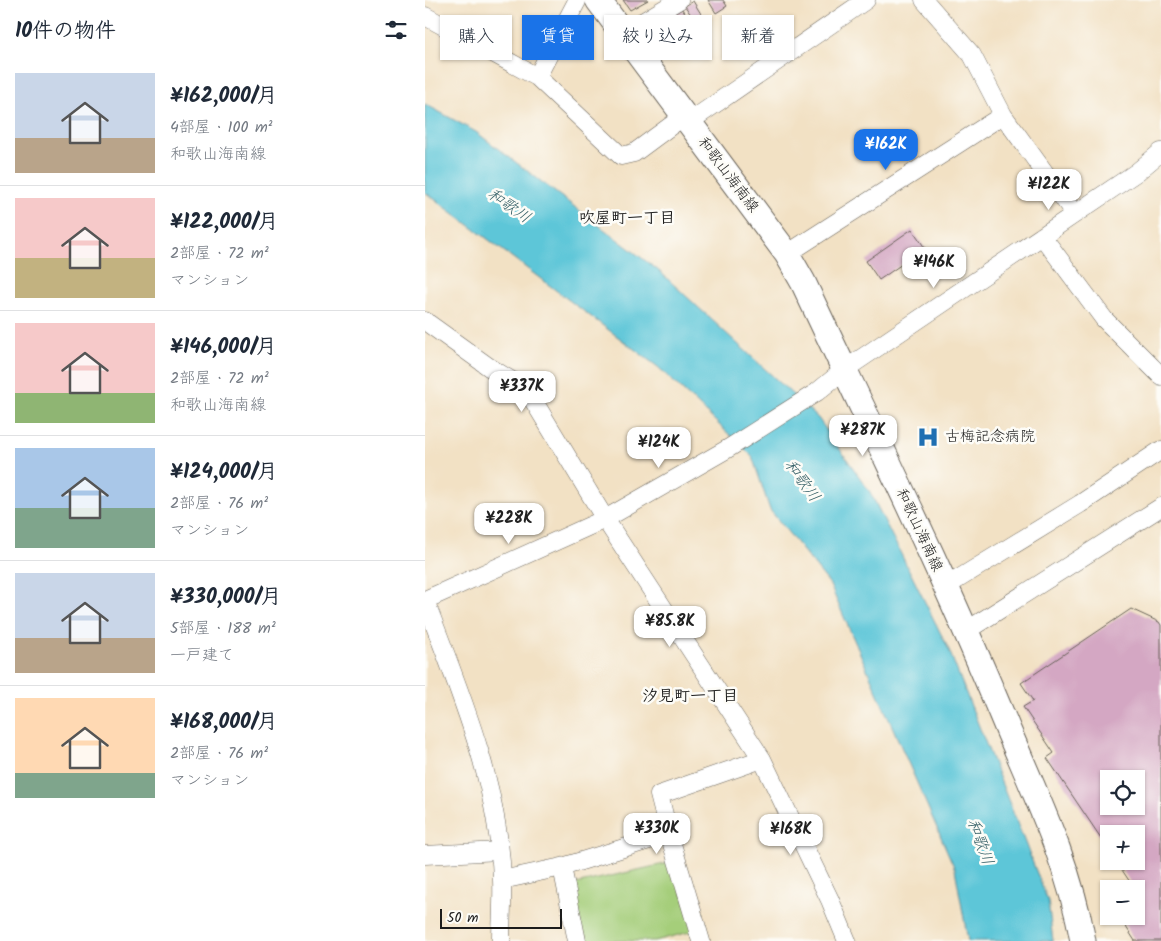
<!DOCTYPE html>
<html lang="ja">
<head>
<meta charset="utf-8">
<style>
  body { margin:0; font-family:Kalam,"Klee One",sans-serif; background:#f6f6f7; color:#1f2937; height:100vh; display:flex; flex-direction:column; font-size:19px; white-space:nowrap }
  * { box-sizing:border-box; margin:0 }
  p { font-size:16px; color:#747a83 }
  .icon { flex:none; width:28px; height:28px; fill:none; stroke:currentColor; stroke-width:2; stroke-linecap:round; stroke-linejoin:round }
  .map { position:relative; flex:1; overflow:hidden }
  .drawer { display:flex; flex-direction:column; background:#fff; width:425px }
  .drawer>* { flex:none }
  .banner { position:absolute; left:15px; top:15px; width:475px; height:45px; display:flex; gap:10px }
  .buttons { position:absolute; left:675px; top:770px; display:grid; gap:10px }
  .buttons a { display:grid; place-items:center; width:45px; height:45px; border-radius:0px; background:#fff; box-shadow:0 1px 4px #0004; font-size:25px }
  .scale { position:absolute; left:15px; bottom:12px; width:122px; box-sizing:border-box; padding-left:5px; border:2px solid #1c1c1c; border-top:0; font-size:14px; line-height:18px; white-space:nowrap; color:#1c1c1c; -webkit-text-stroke:4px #fdfcf7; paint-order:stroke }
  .price { position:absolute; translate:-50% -42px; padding:0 11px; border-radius:10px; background:#fff; color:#222; font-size:16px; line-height:32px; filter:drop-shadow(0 1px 2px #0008) }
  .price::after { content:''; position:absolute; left:50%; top:30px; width:15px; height:11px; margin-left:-8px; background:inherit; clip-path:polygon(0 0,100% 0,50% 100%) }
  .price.current { background:#1a73e8; color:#fff }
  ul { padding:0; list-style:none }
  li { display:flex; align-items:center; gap:15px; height:125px; padding:0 15px }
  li+li { border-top:1px solid #e0e1e3 }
  li span { display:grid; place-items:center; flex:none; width:140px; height:100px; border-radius:0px; color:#555 }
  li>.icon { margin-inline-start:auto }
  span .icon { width:60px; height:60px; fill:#fffc; stroke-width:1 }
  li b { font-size:21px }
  h2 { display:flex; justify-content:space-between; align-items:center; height:60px; padding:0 15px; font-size:21px }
  .tag { padding:0 18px; border-radius:0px; background:#fff; box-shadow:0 1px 4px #0004; font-size:18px; line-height:45px }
  .tag.current { background:#1a73e8; color:#fff }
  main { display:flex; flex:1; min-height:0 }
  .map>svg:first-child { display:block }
  .green { fill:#a5ce7a; stroke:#60754b }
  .water { fill:#5dc6d8; stroke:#3c717a }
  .building { fill:#d4a7c3; fill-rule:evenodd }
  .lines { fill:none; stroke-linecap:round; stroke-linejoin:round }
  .minor-casing { stroke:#676157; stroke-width:19 }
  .secondary-casing { stroke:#676157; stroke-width:27 }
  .minor { stroke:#fff; stroke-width:18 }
  .secondary { stroke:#fff; stroke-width:25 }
  .labels { text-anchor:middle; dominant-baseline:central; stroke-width:5; stroke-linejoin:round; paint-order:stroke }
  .street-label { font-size:15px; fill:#1c1c1c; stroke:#fdfcf7 }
  .poi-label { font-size:15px; fill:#1c1c1c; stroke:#fdfcf7; text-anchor:start }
  .water-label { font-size:16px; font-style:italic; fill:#366067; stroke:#fdfcf7 }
  .neighbourhood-label { font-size:16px; font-weight:bold; fill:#1c1c1c; stroke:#fdfcf7 }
</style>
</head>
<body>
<main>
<section class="drawer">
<h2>10件の物件<svg class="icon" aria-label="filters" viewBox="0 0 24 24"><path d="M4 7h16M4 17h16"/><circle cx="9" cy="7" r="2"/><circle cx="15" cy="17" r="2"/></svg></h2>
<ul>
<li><span style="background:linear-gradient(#c9d6e8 65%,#b9a48a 0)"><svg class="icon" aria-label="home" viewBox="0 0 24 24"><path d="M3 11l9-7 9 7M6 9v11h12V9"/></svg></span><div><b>¥162,000/月</b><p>4部屋 · 100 m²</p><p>和歌山海南線</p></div></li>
<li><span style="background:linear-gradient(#f6c9c9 60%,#c2b280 0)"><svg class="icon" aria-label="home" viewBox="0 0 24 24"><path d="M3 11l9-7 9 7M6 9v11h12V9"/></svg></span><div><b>¥122,000/月</b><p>2部屋 · 72 m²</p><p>マンション</p></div></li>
<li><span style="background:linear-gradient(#f6c9c9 70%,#8fb573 0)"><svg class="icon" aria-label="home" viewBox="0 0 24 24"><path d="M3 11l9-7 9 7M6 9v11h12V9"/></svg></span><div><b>¥146,000/月</b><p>2部屋 · 72 m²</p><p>和歌山海南線</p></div></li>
<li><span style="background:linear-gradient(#a9c7e8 60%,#7fa58c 0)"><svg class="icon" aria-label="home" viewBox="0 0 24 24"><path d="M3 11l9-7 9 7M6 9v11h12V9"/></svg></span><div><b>¥124,000/月</b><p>2部屋 · 76 m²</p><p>マンション</p></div></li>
<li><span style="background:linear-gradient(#c9d6e8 65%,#b9a48a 0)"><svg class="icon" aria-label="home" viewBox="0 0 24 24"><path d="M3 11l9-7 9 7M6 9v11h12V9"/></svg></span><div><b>¥330,000/月</b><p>5部屋 · 188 m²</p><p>一戸建て</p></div></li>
<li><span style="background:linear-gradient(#ffd9b3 75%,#7fa58c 0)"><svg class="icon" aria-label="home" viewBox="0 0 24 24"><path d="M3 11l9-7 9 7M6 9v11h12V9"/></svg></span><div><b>¥168,000/月</b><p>2部屋 · 76 m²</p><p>マンション</p></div></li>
</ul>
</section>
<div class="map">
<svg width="736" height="941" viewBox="0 0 736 941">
  <rect width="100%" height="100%" fill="#fdfcf7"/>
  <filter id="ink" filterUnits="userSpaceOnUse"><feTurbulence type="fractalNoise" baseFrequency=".02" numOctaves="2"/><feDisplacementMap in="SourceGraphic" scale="10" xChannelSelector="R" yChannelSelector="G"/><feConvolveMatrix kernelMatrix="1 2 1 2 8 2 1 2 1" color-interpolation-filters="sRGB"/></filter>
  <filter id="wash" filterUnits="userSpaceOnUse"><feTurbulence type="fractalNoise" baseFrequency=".0096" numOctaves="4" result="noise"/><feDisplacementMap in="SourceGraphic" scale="20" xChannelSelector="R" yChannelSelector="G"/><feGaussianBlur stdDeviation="1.12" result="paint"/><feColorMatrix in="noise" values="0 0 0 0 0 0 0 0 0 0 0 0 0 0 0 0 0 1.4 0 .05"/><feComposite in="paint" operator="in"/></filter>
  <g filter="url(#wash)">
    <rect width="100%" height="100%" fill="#f2e1c4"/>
    <path class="green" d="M248,862L269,931L230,941H157L146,885Z"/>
    <path class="water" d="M0,104L51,132L234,271L393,418L445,492L524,650L623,901L628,941H543L530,869L404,583L345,510L327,456L233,367L0,192Z"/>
    <g id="blocks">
      <path class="building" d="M198,0H223L205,10Z
        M283,0H298L302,6L291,13Z
        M268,1L281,22L274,27L260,6Z
        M257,9L270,29L257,37L244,17Z
        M241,17L250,31L242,37L239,32L227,40L221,31Z
        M251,33L255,40L236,53L231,46Z
        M487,229L500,248L454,280L441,261Z
        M706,609L734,622L736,625V941H710L694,916H711V889H702L707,885L691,861H711V834H684V850L622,758L629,753L598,707L608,701L596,683ZM684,779H711V806H684Z"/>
    </g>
  </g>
  <g filter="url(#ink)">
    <use href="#blocks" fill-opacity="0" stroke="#676157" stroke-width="1"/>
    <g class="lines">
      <g class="minor-casing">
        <path id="minor" d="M499,0L547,55L578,115L649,213
          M0,16L112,77L152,1
          M199,33L254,0
          M112,77L196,156L209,153L259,116
          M264,122L441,0
          M617,236L679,319L736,376
          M362,254L578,115
          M0,321L64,367L102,390L180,519L337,759L405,900L422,941
          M520,587L655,504L736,450
          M0,600L180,519L304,448L392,392L419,370L712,172L736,152
          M0,600C34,690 74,783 77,880C78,900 76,921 76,941
          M541,631L736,507
          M244,834L234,795L337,759
          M0,855L74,851
          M137,867L152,941
          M77,880L137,867L244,834L276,941"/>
      </g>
      <g class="secondary-casing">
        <path id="secondary" d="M173,0L362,254L378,282C448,431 521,579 584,732C613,800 645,867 658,941"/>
      </g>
      <use href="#minor" class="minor"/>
      <use href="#secondary" class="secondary"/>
    </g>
  </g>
  <defs>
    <g id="hospital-bare" transform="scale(1.725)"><path d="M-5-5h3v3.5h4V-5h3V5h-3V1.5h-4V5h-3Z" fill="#1f6fb2" stroke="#fdfcf7" stroke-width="2.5" paint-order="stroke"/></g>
  </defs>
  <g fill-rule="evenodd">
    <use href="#hospital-bare" x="503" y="437"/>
  </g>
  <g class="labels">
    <g class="street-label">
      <text transform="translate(303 175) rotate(53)">和歌山海南線</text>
      <text transform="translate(494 530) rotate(65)">和歌山海南線</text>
    </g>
    <g class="poi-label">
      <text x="520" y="437">古梅記念病院</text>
    </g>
    <g class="water-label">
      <text transform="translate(84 206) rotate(35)">和歌川</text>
      <text transform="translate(377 481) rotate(54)">和歌川</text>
      <text transform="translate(555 842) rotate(70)">和歌川</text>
    </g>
    <g class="neighbourhood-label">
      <text x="202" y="218">吹屋町一丁目</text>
      <text x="265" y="696">汐見町一丁目</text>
    </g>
  </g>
</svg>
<div class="buttons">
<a><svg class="icon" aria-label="locate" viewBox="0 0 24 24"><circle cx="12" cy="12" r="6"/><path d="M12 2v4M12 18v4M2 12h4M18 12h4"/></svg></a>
<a>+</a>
<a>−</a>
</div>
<div class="scale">50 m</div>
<b class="price current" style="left:461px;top:171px">¥162K</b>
<b class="price" style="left:624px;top:211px">¥122K</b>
<b class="price" style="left:509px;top:289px">¥146K</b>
<b class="price" style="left:97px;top:413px">¥337K</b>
<b class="price" style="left:438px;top:457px">¥287K</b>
<b class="price" style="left:234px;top:469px">¥124K</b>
<b class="price" style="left:84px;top:545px">¥228K</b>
<b class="price" style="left:245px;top:648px">¥85.8K</b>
<b class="price" style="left:232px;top:855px">¥330K</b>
<b class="price" style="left:366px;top:856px">¥168K</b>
<div class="banner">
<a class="tag">購入</a>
<a class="tag current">賃貸</a>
<a class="tag">絞り込み</a>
<a class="tag">新着</a>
</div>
</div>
</main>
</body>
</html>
